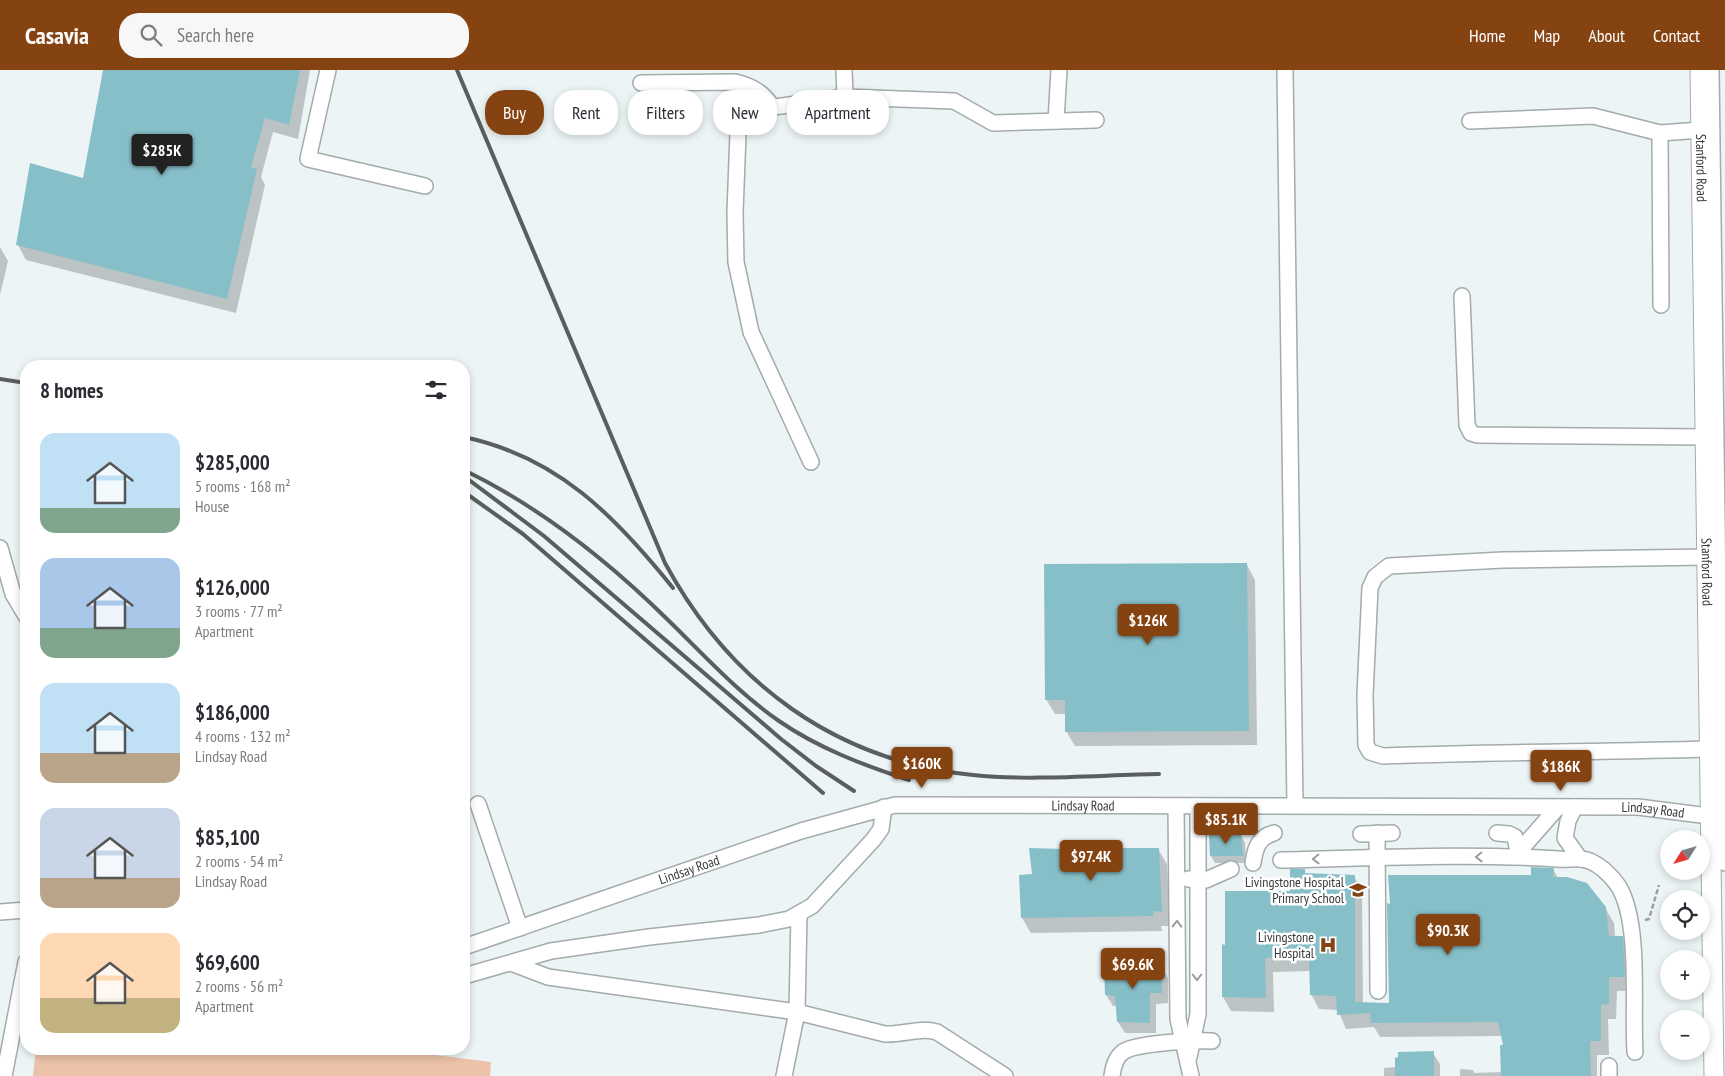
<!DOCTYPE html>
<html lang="en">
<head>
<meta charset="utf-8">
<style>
  body { margin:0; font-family:"PT Sans Narrow",sans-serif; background:#f7f7f7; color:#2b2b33; height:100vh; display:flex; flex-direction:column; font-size:19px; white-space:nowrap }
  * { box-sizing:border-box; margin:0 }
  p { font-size:16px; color:#7c7c81 }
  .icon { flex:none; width:28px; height:28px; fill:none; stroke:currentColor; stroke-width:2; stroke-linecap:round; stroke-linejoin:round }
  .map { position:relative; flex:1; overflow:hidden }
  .details { position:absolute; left:20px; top:290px; width:450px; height:695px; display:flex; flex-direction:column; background:#fff; border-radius:20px; box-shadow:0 2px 8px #0003 }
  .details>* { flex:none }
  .hud { position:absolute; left:485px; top:20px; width:475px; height:45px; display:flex; gap:10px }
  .needle { width:32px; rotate:233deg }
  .fabs { position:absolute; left:1660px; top:760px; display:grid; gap:10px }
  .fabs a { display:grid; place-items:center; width:50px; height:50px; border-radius:50%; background:#fff; box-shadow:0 2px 8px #0003; font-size:25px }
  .price { position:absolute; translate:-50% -42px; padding:0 11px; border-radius:5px; background:#854312; color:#fff; font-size:16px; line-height:32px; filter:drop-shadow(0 1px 2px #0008) }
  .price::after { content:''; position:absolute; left:50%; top:30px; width:15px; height:11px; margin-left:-8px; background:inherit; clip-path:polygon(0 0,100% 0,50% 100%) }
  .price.selected { background:#222; color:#fff }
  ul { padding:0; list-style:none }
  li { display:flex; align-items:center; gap:15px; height:125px; padding:0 20px }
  li span { display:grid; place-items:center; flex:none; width:140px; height:100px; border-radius:15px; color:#555 }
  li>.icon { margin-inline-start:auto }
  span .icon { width:60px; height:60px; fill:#fffc; stroke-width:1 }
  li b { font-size:21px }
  h2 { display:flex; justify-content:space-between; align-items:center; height:60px; padding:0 20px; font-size:21px }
  .chip { padding:0 18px; border-radius:20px; background:#fff; box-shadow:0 2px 8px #0003; font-size:18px; line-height:45px }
  .chip.selected { background:#854312; color:#fff }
  header { display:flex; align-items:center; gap:30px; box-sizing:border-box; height:70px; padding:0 25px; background:#854312; color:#fff }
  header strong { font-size:24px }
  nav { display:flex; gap:28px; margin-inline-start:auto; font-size:18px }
  .search { width:350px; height:45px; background:#f7f7f7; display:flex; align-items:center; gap:12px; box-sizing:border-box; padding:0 18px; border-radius:20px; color:#7c7c81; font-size:19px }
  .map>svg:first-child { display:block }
  .green { fill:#ecc2a9 }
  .shadow { fill:#0003 }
  .building { fill:#87bfc9 }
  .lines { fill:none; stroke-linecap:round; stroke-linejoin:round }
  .minor-casing { stroke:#a3abac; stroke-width:18 }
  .major-casing { stroke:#a3abac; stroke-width:21 }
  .path { stroke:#999fa0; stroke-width:2.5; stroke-dasharray:5 2.5; stroke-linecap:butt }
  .minor { stroke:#fff; stroke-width:15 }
  .major { stroke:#fff; stroke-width:19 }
  .rail { stroke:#5a5e5f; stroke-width:4 }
  .oneway { stroke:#9b9c9d }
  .labels { text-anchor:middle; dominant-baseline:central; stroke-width:5; stroke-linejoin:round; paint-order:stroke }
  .street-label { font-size:14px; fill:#373a3b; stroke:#fff }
  .poi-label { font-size:14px; fill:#373a3b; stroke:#fff; text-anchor:end }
</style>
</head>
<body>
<header>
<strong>Casavia</strong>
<div class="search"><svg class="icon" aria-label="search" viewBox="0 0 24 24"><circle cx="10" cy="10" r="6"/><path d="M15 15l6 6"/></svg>Search here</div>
<nav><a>Home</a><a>Map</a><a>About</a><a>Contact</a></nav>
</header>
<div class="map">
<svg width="1725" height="1006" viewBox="0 0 1725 1006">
  <rect width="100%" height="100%" fill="#ecf4f6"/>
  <path class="green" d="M36,979H387L491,992L490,1006H33Z"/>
  <path class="shadow" d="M104,0H310L298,69L273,62L261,107L265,115L236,243L26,190L18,175L84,110Z
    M0,177L8,191L0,225Z
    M1247,495L1255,510L1257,675L1075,676L1066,661V644H1055L1046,629Z
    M1241,765L1245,773L1246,793H1215L1211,786Z
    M1158,779L1167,794L1170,856H1161L1162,861L1031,863L1022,848L1033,805L1101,780Z
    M1553,799L1558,808L1605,838L1614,853L1615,867H1622L1630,882L1632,921H1617L1616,949H1608L1609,985H1597V1006H1460V999L1473,1000L1474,1003L1502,1002L1504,976L1502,966L1380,967L1374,957L1346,959L1338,940L1319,939L1311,924L1310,901L1273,902L1274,942L1231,941L1223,927L1227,876L1291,822L1304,800L1306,804L1354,806L1362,821L1363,934H1391L1533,806Z
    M1161,896L1168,908V933L1156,934V963H1125L1118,952L1117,936H1113L1106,925Z
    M1433,983L1440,994V1006H1384V998L1396,997Z"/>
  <path class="building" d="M103,0H300L289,55L265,48L251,97L257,99L227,229L16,175L30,93L83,108Z
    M1247,493L1249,661L1065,662V630H1045L1044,494Z
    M1241,764L1243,786H1210L1209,765Z
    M1097,771L1100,778H1159L1162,842L1153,841L1154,846L1021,848L1019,805L1032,804L1029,778L1063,779L1061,772Z
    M1531,797L1554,798L1553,807H1567L1587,813L1606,837L1609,866H1623L1625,907H1609V935L1601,934V971H1590L1591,1006H1501L1500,975H1503L1498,952L1371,953L1370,943L1337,945L1336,926L1310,925L1309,887L1265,888L1266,928L1222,927V874L1225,875V821H1290V799H1305V803L1355,805V932L1389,933L1387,833L1390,834L1388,805H1531Z
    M1162,895V923H1150V953L1117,952L1115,926L1105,925L1104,896Z
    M1434,981V1006H1395V988L1398,987V982Z"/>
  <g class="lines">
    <g class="minor-casing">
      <g id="minor">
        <path d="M328,0L308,89L425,116"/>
        <path d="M844,0L845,27"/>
        <path d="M1285,0L1295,736"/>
        <path d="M1711,0L1721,747L1725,793"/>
        <path d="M641,13L735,12C752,16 762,22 772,36"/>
        <path d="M1056,51L1059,0"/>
        <path d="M1470,51L1593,46L1660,63L1701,60"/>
        <path d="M1660,63L1661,235"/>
        <path d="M1462,226L1467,355L1471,363L1477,365L1705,367"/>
        <path d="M811,392L751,262L736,192L735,143L738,63L742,54L751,44L760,39L845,27L954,31L993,53L1096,50"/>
        <path d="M0,478L13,524L26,546"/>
        <path d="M1707,487L1503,490L1389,496L1375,507L1370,518L1365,625L1366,675L1370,682L1383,686C1492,682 1601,682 1710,679"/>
        <path d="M478,734L520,858"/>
        <path d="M1176,736L1178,949L1191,1006"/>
        <path d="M1575,737L1568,751L1565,768L1580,789"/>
        <path d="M1377,763L1378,921"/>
        <path d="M1497,763L1509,764L1515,767L1518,782"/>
        <path d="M1361,764L1392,763"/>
        <path d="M1515,786L1558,737"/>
        <path d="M1281,790C1373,788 1466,783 1558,789C1565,790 1573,788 1581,789C1596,790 1611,805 1619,817C1641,855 1632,936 1635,982"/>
        <path d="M1253,793C1255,779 1258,767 1274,763"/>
        <path d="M1188,809L1206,810L1231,799"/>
        <path d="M0,842L26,840"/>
        <path id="s1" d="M464,877L801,761L895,735L1638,737L1725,748"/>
        <path d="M511,893L548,907L797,942L799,844"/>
        <path d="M464,906L551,881L649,867L759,855L789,849L812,836L873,770L881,759L884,737"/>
        <path d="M1189,987L1198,944V736"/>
        <path d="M1609,996V1006"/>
        <path d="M4,1006L26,892"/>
        <path d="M784,1006L797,942L885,964C904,965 918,957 937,962L1005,1006"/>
        <path d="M1112,1006C1113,998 1116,987 1123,982C1135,973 1195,970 1212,971"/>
      </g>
    </g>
    <g class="major-casing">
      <g id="major">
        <path id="s2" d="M1700,0L1714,1006"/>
      </g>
    </g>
    <path class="path" d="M1645,850L1649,849L1659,815"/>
    <use href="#minor" class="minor"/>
    <use href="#major" class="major"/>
    <path class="rail" d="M457,0L665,493C730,613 835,691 973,705C1031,711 1100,705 1159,704
      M0,309L26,313
      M464,367C558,387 615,446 673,518
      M464,400C540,437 607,490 667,549C703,584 737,622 779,651C818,678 863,695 909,710
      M465,407L544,466L781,669L816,696L854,721
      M464,422L523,464L823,723"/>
  </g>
  <defs><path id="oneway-chevron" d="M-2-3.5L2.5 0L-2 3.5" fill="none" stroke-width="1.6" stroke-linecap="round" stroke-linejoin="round" transform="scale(1.25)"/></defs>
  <g class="oneway">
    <use href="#oneway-chevron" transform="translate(1479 787) rotate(179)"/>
    <use href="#oneway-chevron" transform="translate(1316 789) rotate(179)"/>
    <use href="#oneway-chevron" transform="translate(1177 854) rotate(-89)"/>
    <use href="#oneway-chevron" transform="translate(1197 907) rotate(90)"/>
  </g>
  <defs>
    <g id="school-bare" transform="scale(1.35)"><path d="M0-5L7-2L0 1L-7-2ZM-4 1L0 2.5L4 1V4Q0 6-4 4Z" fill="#854312" stroke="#fff" stroke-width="2.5" paint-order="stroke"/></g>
    <g id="hospital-bare" transform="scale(1.35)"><path d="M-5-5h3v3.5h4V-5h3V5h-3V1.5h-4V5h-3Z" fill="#854312" stroke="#fff" stroke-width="2.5" paint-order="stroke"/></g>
  </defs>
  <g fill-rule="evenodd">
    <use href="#school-bare" x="1358" y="820"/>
    <use href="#hospital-bare" x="1328" y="875"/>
  </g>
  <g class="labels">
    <g class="street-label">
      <text stroke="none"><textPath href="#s2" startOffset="98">Stanford Road</textPath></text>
      <text stroke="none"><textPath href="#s2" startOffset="502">Stanford Road</textPath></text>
      <text stroke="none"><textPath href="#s1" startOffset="642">Lindsay Road</textPath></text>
      <text stroke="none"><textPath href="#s1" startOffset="1212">Lindsay Road</textPath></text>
      <text stroke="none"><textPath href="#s1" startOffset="238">Lindsay Road</textPath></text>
    </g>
    <g class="poi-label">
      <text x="1344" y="812">Livingstone Hospital<tspan x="1344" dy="16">Primary School</tspan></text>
      <text x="1314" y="867">Livingstone<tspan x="1314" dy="16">Hospital</tspan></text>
    </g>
  </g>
</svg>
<div class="fabs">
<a><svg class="needle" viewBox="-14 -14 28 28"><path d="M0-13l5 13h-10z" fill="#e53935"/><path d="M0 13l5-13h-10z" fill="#7c7c81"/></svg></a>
<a><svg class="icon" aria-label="locate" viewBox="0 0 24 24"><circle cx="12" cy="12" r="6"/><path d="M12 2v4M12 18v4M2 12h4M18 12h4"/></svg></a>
<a>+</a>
<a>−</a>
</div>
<b class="price selected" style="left:162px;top:106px">$285K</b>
<b class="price" style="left:1148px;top:576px">$126K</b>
<b class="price" style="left:922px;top:719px">$160K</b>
<b class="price" style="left:1561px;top:722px">$186K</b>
<b class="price" style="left:1226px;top:775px">$85.1K</b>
<b class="price" style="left:1091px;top:812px">$97.4K</b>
<b class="price" style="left:1448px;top:886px">$90.3K</b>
<b class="price" style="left:1133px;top:920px">$69.6K</b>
<div class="hud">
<a class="chip selected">Buy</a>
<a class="chip">Rent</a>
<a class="chip">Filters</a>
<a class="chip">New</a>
<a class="chip">Apartment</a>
</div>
<section class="details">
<h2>8 homes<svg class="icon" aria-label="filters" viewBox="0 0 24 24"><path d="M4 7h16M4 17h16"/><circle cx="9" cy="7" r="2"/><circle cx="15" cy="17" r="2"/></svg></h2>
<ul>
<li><span style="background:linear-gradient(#bfe0f5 75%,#7fa58c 0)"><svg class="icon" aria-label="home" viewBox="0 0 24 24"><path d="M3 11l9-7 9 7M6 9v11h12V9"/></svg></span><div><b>$285,000</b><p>5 rooms · 168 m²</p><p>House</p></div></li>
<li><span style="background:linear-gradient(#a9c7e8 70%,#7fa58c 0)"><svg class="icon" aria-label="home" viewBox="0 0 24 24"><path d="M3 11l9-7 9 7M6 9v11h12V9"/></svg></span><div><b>$126,000</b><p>3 rooms · 77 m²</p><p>Apartment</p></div></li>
<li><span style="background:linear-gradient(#bfe0f5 70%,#b9a48a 0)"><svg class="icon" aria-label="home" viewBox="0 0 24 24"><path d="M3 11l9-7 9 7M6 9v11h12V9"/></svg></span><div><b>$186,000</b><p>4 rooms · 132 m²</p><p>Lindsay Road</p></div></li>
<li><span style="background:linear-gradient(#c9d6e8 70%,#b9a48a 0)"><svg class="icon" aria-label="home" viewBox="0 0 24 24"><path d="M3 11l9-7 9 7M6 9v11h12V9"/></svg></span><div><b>$85,100</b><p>2 rooms · 54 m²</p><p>Lindsay Road</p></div></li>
<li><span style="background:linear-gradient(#ffd9b3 65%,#c2b280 0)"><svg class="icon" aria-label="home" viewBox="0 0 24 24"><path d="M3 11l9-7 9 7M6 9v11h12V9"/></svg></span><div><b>$69,600</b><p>2 rooms · 56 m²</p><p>Apartment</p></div></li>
</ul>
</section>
</div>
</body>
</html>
